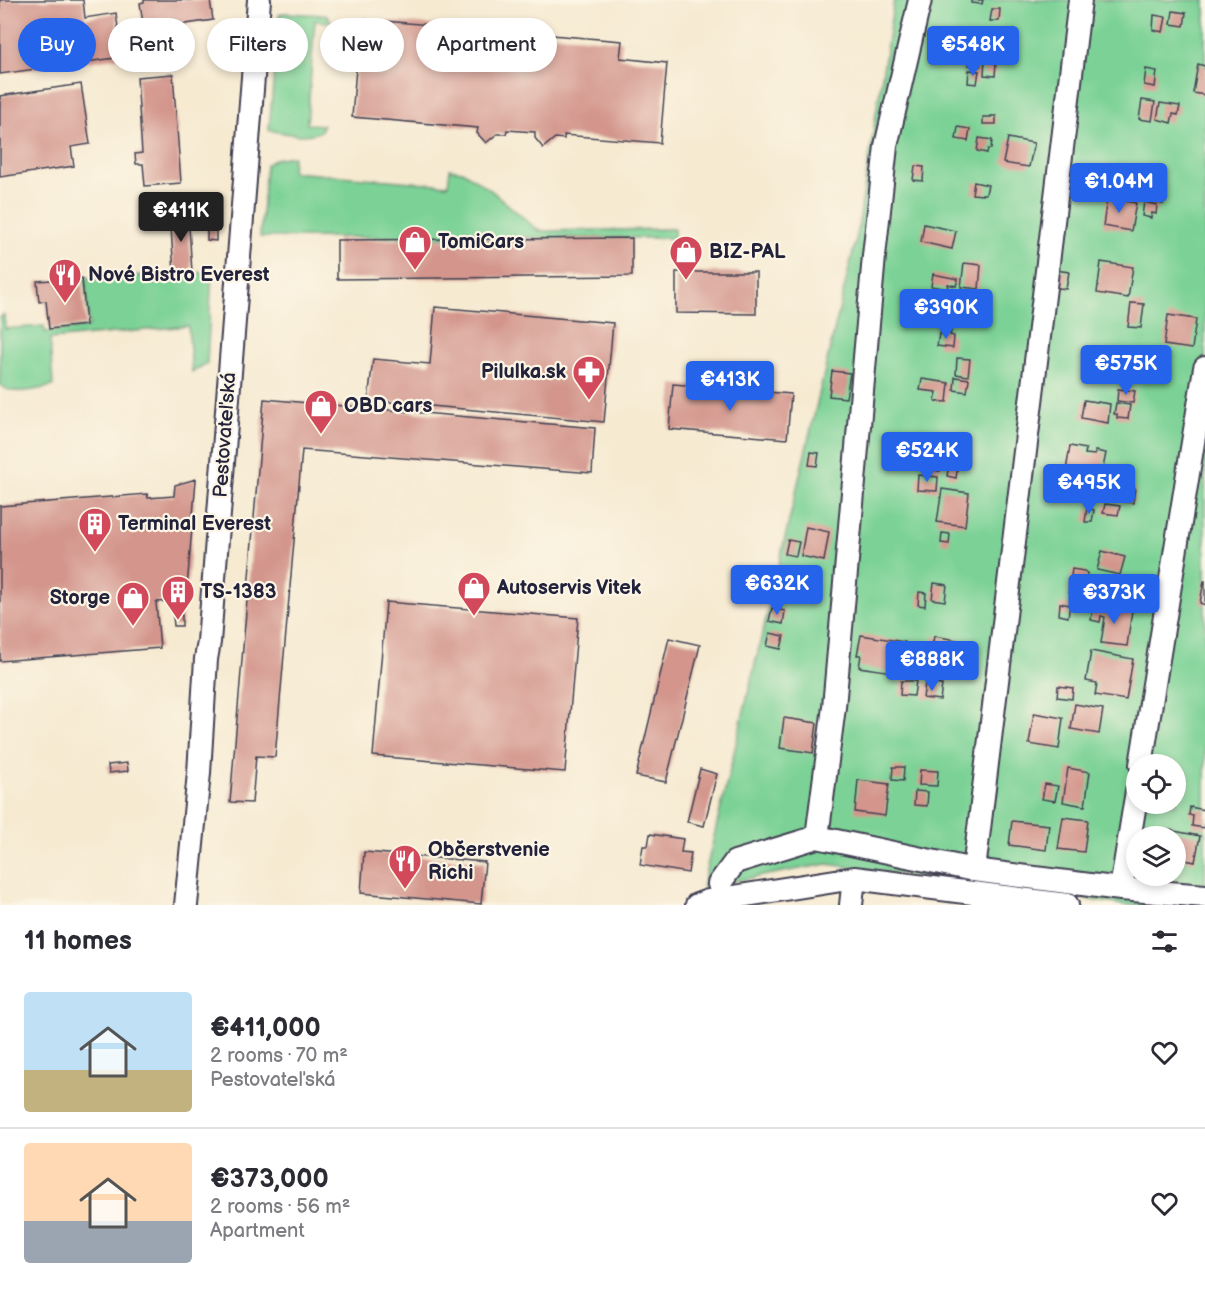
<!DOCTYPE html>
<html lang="en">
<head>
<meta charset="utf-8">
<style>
  body { margin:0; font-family:"Balsamiq Sans",sans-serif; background:#f2f2f3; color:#2b2b33; height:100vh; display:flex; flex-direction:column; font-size:22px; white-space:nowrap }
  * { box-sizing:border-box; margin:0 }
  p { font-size:20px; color:#7c7c81 }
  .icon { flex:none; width:33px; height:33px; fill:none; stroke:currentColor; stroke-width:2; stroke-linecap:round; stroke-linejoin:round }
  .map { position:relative; height:905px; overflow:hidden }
  .details { display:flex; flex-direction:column; background:#fff; flex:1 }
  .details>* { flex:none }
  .guide { position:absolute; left:18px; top:18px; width:600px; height:54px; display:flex; gap:12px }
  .controls { position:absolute; left:1126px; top:754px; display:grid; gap:12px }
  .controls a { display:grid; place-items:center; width:60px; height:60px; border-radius:50%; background:#fff; box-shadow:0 3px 9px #0003; font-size:30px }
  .price { position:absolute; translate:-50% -51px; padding:0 14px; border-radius:6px; background:#2563eb; color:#fff; font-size:20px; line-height:39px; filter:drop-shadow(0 2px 3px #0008) }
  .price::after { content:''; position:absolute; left:50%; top:36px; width:18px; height:14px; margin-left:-9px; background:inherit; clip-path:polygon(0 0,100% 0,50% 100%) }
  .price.current { background:#222; color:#fff }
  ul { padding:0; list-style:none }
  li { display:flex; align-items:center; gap:18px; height:150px; padding:0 24px }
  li+li { border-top:2px solid #e1e1e2 }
  li span { display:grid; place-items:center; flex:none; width:168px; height:120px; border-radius:6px; color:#555 }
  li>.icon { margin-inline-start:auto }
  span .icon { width:72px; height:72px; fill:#fffc; stroke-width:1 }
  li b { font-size:26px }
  h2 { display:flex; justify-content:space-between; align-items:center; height:72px; padding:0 24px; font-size:26px }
  .chip { padding:0 21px; border-radius:27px; background:#fff; box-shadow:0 3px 9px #0003; font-size:21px; line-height:54px }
  .chip.current { background:#2563eb; color:#fff }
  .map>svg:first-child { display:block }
  .green { fill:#7cd296; stroke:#4f7a68; stroke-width:1.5; fill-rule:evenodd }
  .building { fill:#d3958c }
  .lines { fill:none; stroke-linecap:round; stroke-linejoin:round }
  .minor-casing { stroke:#424052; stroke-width:26 }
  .minor { stroke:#fff; stroke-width:22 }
  .labels { text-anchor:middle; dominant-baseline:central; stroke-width:4.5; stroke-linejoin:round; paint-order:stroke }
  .poi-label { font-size:20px; font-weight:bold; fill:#22223b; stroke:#fcf5e5; text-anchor:start }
  .street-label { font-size:20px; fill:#22223b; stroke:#fcf5e5 }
</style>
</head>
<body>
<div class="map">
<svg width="1205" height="905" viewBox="0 0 1205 905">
  <rect width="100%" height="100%" fill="#fcf5e5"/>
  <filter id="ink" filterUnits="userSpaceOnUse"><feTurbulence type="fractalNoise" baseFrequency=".0167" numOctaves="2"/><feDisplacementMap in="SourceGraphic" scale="12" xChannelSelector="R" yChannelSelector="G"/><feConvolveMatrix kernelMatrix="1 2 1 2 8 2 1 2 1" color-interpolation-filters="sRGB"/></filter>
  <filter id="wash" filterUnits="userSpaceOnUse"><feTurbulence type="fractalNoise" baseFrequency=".008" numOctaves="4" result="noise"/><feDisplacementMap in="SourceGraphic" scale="24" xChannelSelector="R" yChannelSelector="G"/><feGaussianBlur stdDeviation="1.35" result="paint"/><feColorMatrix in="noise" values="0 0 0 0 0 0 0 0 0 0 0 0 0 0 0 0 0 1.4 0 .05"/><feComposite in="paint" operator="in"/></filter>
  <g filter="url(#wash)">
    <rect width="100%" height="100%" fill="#f6ead1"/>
    <path class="green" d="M894,0H1205V905H1127L827,864L702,887L857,235ZM1137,765H1176V804H1137ZM1137,837H1176V876H1137Z
      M284,13L325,15L328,16L331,22L315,21L307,124L323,125L321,131C309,139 283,133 269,130L279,15Z
      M293,156L292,172L448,185L450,169L462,171L492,191L539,231L674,229V238L260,237L266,165L275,159Z
      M212,272L207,363L192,372L188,326L50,339L53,386C38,389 13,397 0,385V317L4,315L5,329L44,326L45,332L89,327L85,278Z"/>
    <g id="blocks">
      <path class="building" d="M0,0H83L85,18L116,13L122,57L0,74Z
        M144,0H210L213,20L144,30L140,3L144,2Z
        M971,0H983L982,4L971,3Z
        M992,9H1000L999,21H990Z
        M1173,11L1186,13L1184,26L1171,24Z
        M1154,15L1166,17L1163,32L1153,30Z
        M360,19L622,41L620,58L667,63L660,143L564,135V139L555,138L543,148L535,138V132L507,130L506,134H497L486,143L477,133L478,128L352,117Z
        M971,55L981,56L980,66L969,65Z
        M985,58H992L991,62L996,63L995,76L984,75Z
        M1198,64L1205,66V95L1193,93Z
        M1146,69L1157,71L1155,87L1144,85Z
        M969,70L979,71L977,84L968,83Z
        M173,74L181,183L145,186L143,164H136L135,154L142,153L137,77Z
        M81,84L90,144L71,147L74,166L0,177V96Z
        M1142,100L1155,102L1152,121L1139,119Z
        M1160,103L1180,106L1178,115L1173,114L1171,123L1157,119Z
        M991,116H996V124H983V117H991Z
        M958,127L970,129L968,141L956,139Z
        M979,138L992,140L991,149H988L987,153L977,151Z
        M1008,138L1034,143L1029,167L1003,163Z
        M915,166L924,167L923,181L913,180Z
        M1151,178L1162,180L1161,186L1166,187L1163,204L1145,200L1148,184H1150Z
        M974,182L988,185L986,194H982V195L972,194Z
        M1107,198L1136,203L1131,231L1103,226Z
        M1144,202L1157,205L1156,214L1152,213L1151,218L1142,216Z
        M188,212L192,272L174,273L170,213Z
        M924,224L956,231L952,249L921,242Z
        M207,228H216V241L207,240Z
        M632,238V276L337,279V240Z
        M1101,262L1133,267L1128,298L1097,293Z
        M964,263L981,265L979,289L961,287Z
        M1055,270L1069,272L1066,289L1052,287Z
        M676,272H756V314L676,313Z
        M933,274L958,279L956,286L948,284L947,289L931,286Z
        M82,278L86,325L49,329L46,301L39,302L37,281Z
        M1131,303L1144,304L1141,328L1128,327Z
        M435,307L613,323L604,422L368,400L373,359L430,364Z
        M1168,315L1196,319L1192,349L1164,345Z
        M941,330L951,331L950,335L954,336L953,348L937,346L939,334H941Z
        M957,358L970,359L968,376L956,374Z
        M832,371L850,373L846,398L829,396Z
        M955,377L969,379L967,392L954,390Z
        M922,379L949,383L947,402L935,401L937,392L920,390Z
        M673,384L791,394L787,439L669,429Z
        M1118,389L1135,391L1133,403L1117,401Z
        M264,399L595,428L592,473L302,450L275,757L256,756L252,803L230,802Z
        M1084,400L1110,404L1108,423L1081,418Z
        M1116,403L1130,405L1128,419L1117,418V414H1114Z
        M1070,446L1086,449L1085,454L1095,455V451L1106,453L1100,483L1065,477Z
        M811,452L819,453L817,466L809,465Z
        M924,458L941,461L940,471L923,468Z
        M949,464L958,465L956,478L947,476Z
        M918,475L938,477L937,491L917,490Z
        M196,479L186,600L156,602L160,648L0,661V506L147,494L148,498L174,496L175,485Z
        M1108,480L1121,482L1120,485L1135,488L1133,503L1105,499Z
        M1088,482L1098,484L1097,493L1086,492Z
        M942,489L969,493L965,526L937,522Z
        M1105,504L1120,506L1118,515L1103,513Z
        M1087,508L1094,510L1092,522H1085Z
        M806,527L829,532L824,561L801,556Z
        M942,533L950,534L949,544L941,543Z
        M788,540L799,542L796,556L785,554Z
        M1102,551L1125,557L1120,575L1097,570Z
        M1072,569L1084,571L1087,573L1084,594L1069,592Z
        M1204,581H1205V605L1200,603Z
        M934,583L947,585L945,601L932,599Z
        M919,592L926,593L925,606L918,605Z
        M386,602L578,618L565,772L373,756Z
        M1060,603L1070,605L1068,617L1059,615Z
        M1107,606L1132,610L1127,646L1101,643L1105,617L1101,616L1100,622L1091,620L1093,608L1106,610Z
        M772,608L785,611L783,624L769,621Z
        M182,615V626H174L173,616Z
        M770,633L784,636L781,649L767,646Z
        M861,635L905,642L899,673L859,667L861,655H857Z
        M934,636L957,640L953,665L929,662Z
        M669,638L700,645L666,782L636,776Z
        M1091,651L1133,659L1126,700L1095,695L1097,683L1086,681Z
        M901,681H916L914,696L900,695Z
        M925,683L942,685L940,700L923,698Z
        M1058,686L1073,688L1072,699L1057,697Z
        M1075,704L1103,709L1099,734L1071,729Z
        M1034,713L1063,718L1059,749L1029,744Z
        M784,718L817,723L813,753L780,748Z
        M127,763L128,771L109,773L108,765Z
        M893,767H904L903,781L892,780Z
        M1068,768L1090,772L1085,806L1063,802Z
        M700,769L717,774L704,826L687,822Z
        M920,770L938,771L937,786L919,785Z
        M858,780L889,784L885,816L855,812Z
        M1045,784L1058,786L1055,801L1042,799Z
        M915,791L928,792L927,806L914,805Z
        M1190,807L1205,810V828L1192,826L1193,816L1189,815Z
        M1063,817L1088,820L1084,852L1058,849Z
        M1012,821L1049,825L1046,850L1009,845Z
        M1169,830L1200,836L1195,862L1176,858V837H1167Z
        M650,834L683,839L681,852L691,853L688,873L640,865L643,846H648Z
        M364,852L485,862L481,904L361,893Z"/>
    </g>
  </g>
  <g filter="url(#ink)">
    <use href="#blocks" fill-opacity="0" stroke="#424052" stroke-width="1.5"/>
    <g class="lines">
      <g class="minor-casing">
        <path id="minor" d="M1141,765L1205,368
          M817,837L834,707L874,256L886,146L920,0
          M974,870L1080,0
          M719,884L735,862L817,837L974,870L1121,889L1205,896
          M1121,889L1137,791
          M186,905L199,773L206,659L209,642L259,0
          M697,905L708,901L854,878L1067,905
          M851,905L854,878"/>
      </g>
      <use href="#minor" class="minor"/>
    </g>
  </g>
  <defs>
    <g id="shop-pin" transform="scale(1.725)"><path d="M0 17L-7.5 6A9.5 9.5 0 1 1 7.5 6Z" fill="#d1495b" stroke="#fcf5e5"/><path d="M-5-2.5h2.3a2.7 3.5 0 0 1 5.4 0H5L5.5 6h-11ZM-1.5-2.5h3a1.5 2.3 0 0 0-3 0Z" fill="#fff"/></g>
    <g id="restaurant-pin" transform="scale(1.725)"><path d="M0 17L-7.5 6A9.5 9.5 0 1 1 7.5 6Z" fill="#d1495b" stroke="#fcf5e5"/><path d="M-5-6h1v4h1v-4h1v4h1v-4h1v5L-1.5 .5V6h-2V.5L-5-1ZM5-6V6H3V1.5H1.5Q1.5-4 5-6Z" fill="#fff"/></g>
    <g id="pharmacy-pin" transform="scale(1.725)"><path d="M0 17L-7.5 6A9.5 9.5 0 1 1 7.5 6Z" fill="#d1495b" stroke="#fcf5e5"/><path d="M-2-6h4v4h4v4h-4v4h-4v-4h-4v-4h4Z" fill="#fff"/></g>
    <g id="building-pin" transform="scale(1.725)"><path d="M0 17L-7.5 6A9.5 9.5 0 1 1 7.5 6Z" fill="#d1495b" stroke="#fcf5e5"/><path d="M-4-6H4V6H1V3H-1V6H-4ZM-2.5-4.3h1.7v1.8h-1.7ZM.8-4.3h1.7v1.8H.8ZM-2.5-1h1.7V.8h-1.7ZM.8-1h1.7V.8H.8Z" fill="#fff"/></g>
  </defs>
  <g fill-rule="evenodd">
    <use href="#shop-pin" x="415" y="242"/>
    <use href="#shop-pin" x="686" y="252"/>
    <use href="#restaurant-pin" x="65" y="275"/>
    <use href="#pharmacy-pin" x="589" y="372"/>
    <use href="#shop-pin" x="321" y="406"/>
    <use href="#building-pin" x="95" y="524"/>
    <use href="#shop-pin" x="474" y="588"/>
    <use href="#building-pin" x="178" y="592"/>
    <use href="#shop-pin" x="133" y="598"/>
    <use href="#restaurant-pin" x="405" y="861"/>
  </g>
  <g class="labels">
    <g class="poi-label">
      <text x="438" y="242">TomiCars</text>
      <text x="709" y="252">BIZ-PAL</text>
      <text x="88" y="275">Nové Bistro Everest</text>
      <text x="566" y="372" text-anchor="end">Pilulka.sk</text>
      <text x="344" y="406">OBD cars</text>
      <text x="118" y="524">Terminal Everest</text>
      <text x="497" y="588">Autoservis Vitek</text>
      <text x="201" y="592">TS-1383</text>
      <text x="110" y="598" text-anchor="end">Storge</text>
      <text x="428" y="850">Občerstvenie<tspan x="428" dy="23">Richi</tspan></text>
    </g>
    <g class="street-label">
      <text transform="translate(225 435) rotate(-86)">Pestovateľská</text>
    </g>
  </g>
</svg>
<div class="controls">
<a><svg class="icon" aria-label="locate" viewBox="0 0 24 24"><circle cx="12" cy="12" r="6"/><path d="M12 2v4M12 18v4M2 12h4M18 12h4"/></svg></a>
<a><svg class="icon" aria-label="layers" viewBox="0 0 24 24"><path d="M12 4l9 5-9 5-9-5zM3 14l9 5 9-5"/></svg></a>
</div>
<b class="price" style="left:973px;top:77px">€548K</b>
<b class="price" style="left:1119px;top:214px">€1.04M</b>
<b class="price current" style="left:181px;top:243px">€411K</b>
<b class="price" style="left:946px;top:340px">€390K</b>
<b class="price" style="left:1126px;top:396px">€575K</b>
<b class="price" style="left:730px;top:412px">€413K</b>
<b class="price" style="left:927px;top:483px">€524K</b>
<b class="price" style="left:1089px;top:515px">€495K</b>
<b class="price" style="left:777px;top:616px">€632K</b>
<b class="price" style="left:1114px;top:625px">€373K</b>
<b class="price" style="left:932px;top:692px">€888K</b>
<div class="guide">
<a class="chip current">Buy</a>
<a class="chip">Rent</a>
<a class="chip">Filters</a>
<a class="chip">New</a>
<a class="chip">Apartment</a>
</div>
</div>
<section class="details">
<h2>11 homes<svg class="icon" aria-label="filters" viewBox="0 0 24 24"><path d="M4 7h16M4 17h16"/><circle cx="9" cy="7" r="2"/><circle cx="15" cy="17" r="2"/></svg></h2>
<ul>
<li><span style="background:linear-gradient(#bfe0f5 65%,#c2b280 0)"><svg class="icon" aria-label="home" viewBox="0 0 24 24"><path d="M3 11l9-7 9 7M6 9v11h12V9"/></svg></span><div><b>€411,000</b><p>2 rooms · 70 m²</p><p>Pestovateľská</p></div><svg class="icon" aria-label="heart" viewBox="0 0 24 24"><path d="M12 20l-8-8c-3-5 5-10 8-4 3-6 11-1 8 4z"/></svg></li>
<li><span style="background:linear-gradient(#ffd9b3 65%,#9aa5b1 0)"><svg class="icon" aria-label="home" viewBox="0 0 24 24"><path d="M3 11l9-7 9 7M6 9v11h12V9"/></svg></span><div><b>€373,000</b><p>2 rooms · 56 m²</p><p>Apartment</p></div><svg class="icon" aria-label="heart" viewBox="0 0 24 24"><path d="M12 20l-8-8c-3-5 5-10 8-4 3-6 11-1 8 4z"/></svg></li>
</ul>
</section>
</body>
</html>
